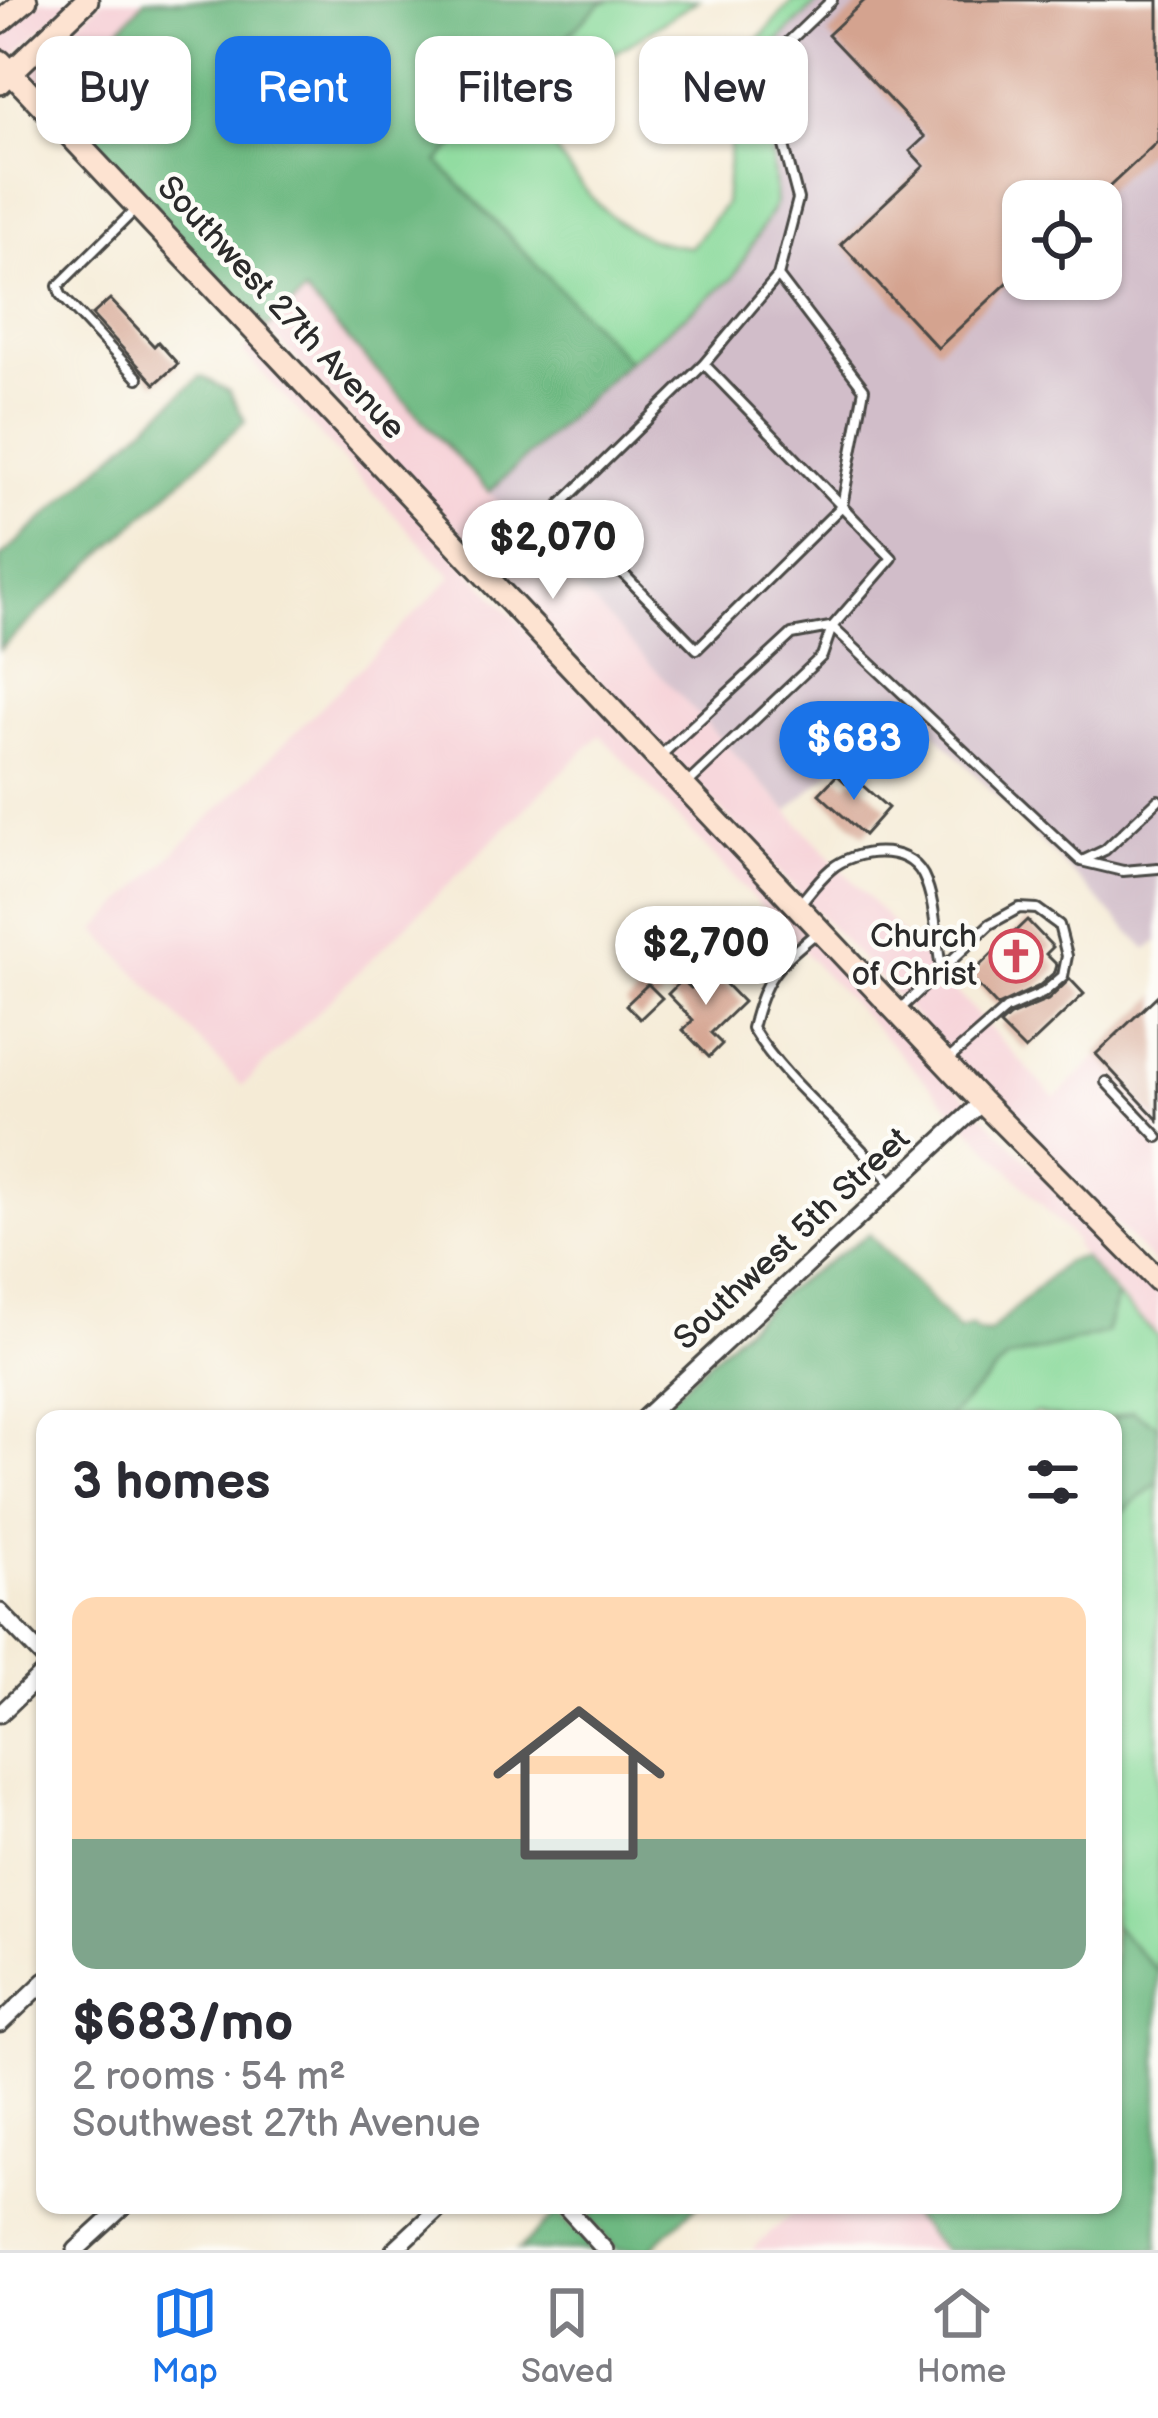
<!DOCTYPE html>
<html lang="en">
<head>
<meta charset="utf-8">
<style>
  body { margin:0; font-family:"Balsamiq Sans",sans-serif; background:#f2f2f3; color:#2b2b33; height:100vh; display:flex; flex-direction:column; font-size:45px; white-space:nowrap }
  * { box-sizing:border-box; margin:0 }
  p { font-size:39px; color:#7c7c81 }
  .icon { flex:none; width:66px; height:66px; fill:none; stroke:currentColor; stroke-width:2; stroke-linecap:round; stroke-linejoin:round }
  .map { position:relative; flex:1; overflow:hidden }
  .panel { position:absolute; left:36px; top:1410px; width:1086px; height:804px; display:flex; flex-direction:column; background:#fff; border-radius:24px; box-shadow:0 3px 9px #0004 }
  .panel>* { flex:none }
  .hud { position:absolute; left:36px; top:36px; width:1086px; height:108px; display:flex; gap:24px }
  .tools { position:absolute; left:1002px; top:180px; display:grid; gap:24px }
  .tools a { display:grid; place-items:center; width:120px; height:120px; border-radius:24px; background:#fff; box-shadow:0 3px 9px #0004; font-size:60px }
  .price { position:absolute; translate:-50% -102px; padding:0 27px; border-radius:42px; background:#fff; color:#222; font-size:39px; line-height:78px; filter:drop-shadow(0 3px 6px #0008) }
  .price::after { content:''; position:absolute; left:50%; top:72px; width:36px; height:27px; margin-left:-18px; background:inherit; clip-path:polygon(0 0,100% 0,50% 100%) }
  .price.on { background:#1a73e8; color:#fff }
  ul { padding:0; list-style:none }
  li { display:grid; align-content:center; gap:24px; height:636px; padding:0 36px }
  li+li { border-top:3px solid #e1e1e2 }
  li span { display:grid; place-items:center; height:372px; border-radius:24px; color:#555 }
  li>.icon { margin-inline-start:auto }
  span .icon { width:216px; height:216px; fill:#fffc; stroke-width:1 }
  li b { font-size:51px }
  h2 { display:flex; justify-content:space-between; align-items:center; height:144px; padding:0 36px; font-size:51px }
  .tag { padding:0 42px; border-radius:24px; background:#fff; box-shadow:0 3px 9px #0004; font-size:42px; line-height:108px }
  .tag.on { background:#1a73e8; color:#fff }
  .tab-bar { display:flex; justify-content:space-around; align-items:center; height:168px; border-top:3px solid #e1e1e2; background:#fff; font-size:33px; color:#7c7c81 }
  .tab-bar a { display:grid; justify-items:center; gap:6px }
  .tab-bar .on { color:#1a73e8 }
  .map>svg:first-child { display:block }
  .built { fill:#f6cfd6 }
  .industrial { fill:#d1bdc9; fill-rule:evenodd }
  .green { fill:#88d99a; stroke:#5a8262; stroke-width:3 }
  .forest { fill:#6eb982; stroke:#4c7256; stroke-width:3 }
  .building { fill:#d4a38f }
  .lines { fill:none; stroke-linecap:round; stroke-linejoin:round }
  .lane-casing { stroke:#494845; stroke-width:14 }
  .street-casing { stroke:#494845; stroke-width:21 }
  .secondary-casing { stroke:#494845; stroke-width:27 }
  .lane { stroke:#fff; stroke-width:8 }
  .street { stroke:#fff; stroke-width:15 }
  .secondary { stroke:#fde3d1; stroke-width:21 }
  .labels { text-anchor:middle; dominant-baseline:central; stroke-width:9; stroke-linejoin:round; paint-order:stroke }
  .street-label { font-size:33px; fill:#2b2b2b; stroke:#fdfcf7 }
  .poi-label { font-size:33px; fill:#2b2b2b; stroke:#fdfcf7; text-anchor:end }
</style>
</head>
<body>
<div class="map">
<svg width="1158" height="2250" viewBox="0 0 1158 2250">
  <rect width="100%" height="100%" fill="#fdfcf7"/>
  <filter id="ink" filterUnits="userSpaceOnUse"><feTurbulence type="fractalNoise" baseFrequency=".00833" numOctaves="2"/><feDisplacementMap in="SourceGraphic" scale="24" xChannelSelector="R" yChannelSelector="G"/><feConvolveMatrix kernelMatrix="1 2 1 2 8 2 1 2 1" color-interpolation-filters="sRGB"/></filter>
  <filter id="wash" filterUnits="userSpaceOnUse"><feTurbulence type="fractalNoise" baseFrequency=".004" numOctaves="4" result="noise"/><feDisplacementMap in="SourceGraphic" scale="48" xChannelSelector="R" yChannelSelector="G"/><feGaussianBlur stdDeviation="2.7" result="paint"/><feColorMatrix in="noise" values="0 0 0 0 0 0 0 0 0 0 0 0 0 0 0 0 0 1.4 0 .05"/><feComposite in="paint" operator="in"/></filter>
  <g filter="url(#wash)">
    <rect width="100%" height="100%" fill="#f5ebd6"/>
    <path class="built" d="M42,0H72L10,59L0,48V35Z
      M102,0H145L100,51L42,92L25,74Z
      M304,292L1055,1098L1158,997V1267L989,1095L267,328Z
      M254,341L976,1108L1158,1293V1337L1076,1248L1075,1240L600,735L242,1086L96,930L452,577L243,352Z
      M801,2205H901L944,2250H752Z"/>
    <path class="industrial" d="M820,0H1158V941L1147,950L906,703L788,811L489,492L628,361L733,278L768,119L755,79L780,39ZM1023,201H1101V279H1023Z"/>
    <path class="green" d="M610,0H698L553,92L535,111L538,127C582,185 611,242 691,247L725,204L737,64L793,0H820L780,39L755,79L768,119L776,203L733,278L628,361L438,162L601,3Z
      M1117,1296L1158,1337V1426L1132,1411C1102,1424 1067,1421 1035,1413L1025,1419H947L1007,1359L1106,1333Z
      M1158,1482V1972L1113,1924V1520Z"/>
    <path class="forest" d="M145,0H610L601,3L438,162L628,361L489,492L305,293L267,328L42,92L100,51Z
      M201,376L229,391L245,421L0,649V558Z
      M869,1234L959,1331L971,1326L978,1332L989,1333L1066,1261L1083,1257L1117,1296L1106,1333L1007,1359L947,1419H647L783,1292Z
      M1132,1411L1158,1426V1482L1113,1520V1419Z
      M1113,1924L1158,1972V2250H944L901,2205H1113Z
      M601,2205H697L649,2250H617L588,2218Z
      M558,2212L593,2250H518Z"/>
    <g id="blocks">
      <path class="building" d="M865,0H1158V141L1094,201H1023V268L938,348L841,244L924,166L910,151L925,137L828,35Z
        M110,299L154,346L158,342L178,364L155,384L92,315Z
        M837,775L847,784L854,778L888,808L864,835L819,794Z
        M1027,920L1053,947L1046,954L1057,965L1055,972L1039,986L997,1006L969,976Z
        M711,969L743,1002L711,1033L722,1044L709,1057L683,1030L693,1020L668,994L682,980L691,988Z
        M1070,979L1084,994L1025,1050L1000,1025L1010,1016L1048,1000Z
        M648,984L662,998L640,1019L626,1005Z
        M1158,995V1120L1096,1054Z"/>
    </g>
  </g>
  <g filter="url(#ink)">
    <use href="#blocks" fill-opacity="0" stroke="#494845" stroke-width="3"/>
    <g class="lines">
      <g class="lane-casing">
        <path id="lane" d="M704,364L558,507L697,649L842,506L864,389L778,276
          M138,378L61,295L58,286L138,207
          M832,627L1081,861L1123,871L1158,868
          M660,756L792,634L830,627
          M687,784L822,656L832,627L892,558L704,364L778,276L798,199L767,81L777,53L832,0
          M1082,861L1105,850L1158,800
          M799,905C809,893 819,879 831,869C855,849 906,843 923,875C936,901 936,940 941,969
          M815,934C775,967 765,976 752,1028C789,1088 848,1128 891,1183
          M899,1010L990,924L1019,908L1037,909L1059,925L1067,956L1063,976L1043,993L1006,1009L949,1059
          M1106,1082L1158,1137"/>
      </g>
      <g class="street-casing">
        <path id="street" d="M643,1419L982,1102
          M0,1612L45,1659
          M0,1714L45,1671
          M0,2024L45,1981
          M564,2205L605,2250
          M76,2250L125,2205
          M394,2250L442,2205"/>
      </g>
      <g class="secondary-casing">
        <path id="secondary" d="M0,22L26,0
          M0,61L982,1102L1158,1280
          M0,83L87,0"/>
      </g>
      <use href="#lane" class="lane"/>
      <use href="#street" class="street"/>
      <use href="#secondary" class="secondary"/>
    </g>
  </g>
  <defs>
    <g id="church-ring" transform="scale(2.7)"><circle r="9.5" fill="#fdfcf7" stroke="#d1495b" stroke-width="1.5"/><path d="M-1.2-6h2.4v3.5h3.3v2.4h-3.3V6h-2.4V-.1h-3.3v-2.4h3.3Z" fill="#d1495b"/></g>
  </defs>
  <g fill-rule="evenodd">
    <use href="#church-ring" x="1016" y="956"/>
  </g>
  <g class="labels">
    <g class="street-label">
      <text transform="translate(281 308) rotate(47)">Southwest 27th Avenue</text>
      <text transform="translate(792 1239) rotate(-43)">Southwest 5th Street</text>
    </g>
    <g class="poi-label">
      <text x="977" y="937">Church<tspan x="977" dy="38">of Christ</tspan></text>
    </g>
  </g>
</svg>
<div class="tools">
<a><svg class="icon" aria-label="locate" viewBox="0 0 24 24"><circle cx="12" cy="12" r="6"/><path d="M12 2v4M12 18v4M2 12h4M18 12h4"/></svg></a>
</div>
<b class="price" style="left:553px;top:602px">$2,070</b>
<b class="price on" style="left:854px;top:803px">$683</b>
<b class="price" style="left:706px;top:1008px">$2,700</b>
<div class="hud">
<a class="tag">Buy</a>
<a class="tag on">Rent</a>
<a class="tag">Filters</a>
<a class="tag">New</a>
</div>
<section class="panel">
<h2>3 homes<svg class="icon" aria-label="filters" viewBox="0 0 24 24"><path d="M4 7h16M4 17h16"/><circle cx="9" cy="7" r="2"/><circle cx="15" cy="17" r="2"/></svg></h2>
<ul>
<li><span style="background:linear-gradient(#ffd9b3 65%,#7fa58c 0)"><svg class="icon" aria-label="home" viewBox="0 0 24 24"><path d="M3 11l9-7 9 7M6 9v11h12V9"/></svg></span><div><b>$683/mo</b><p>2 rooms · 54 m²</p><p>Southwest 27th Avenue</p></div></li>
</ul>
</section>
</div>
<nav class="tab-bar">
<a class="on"><svg class="icon" aria-label="map" viewBox="0 0 24 24"><path d="M3 6l6-2 6 2 6-2v14l-6 2-6-2-6 2zM9 4v14M15 6v14"/></svg>Map</a>
<a><svg class="icon" aria-label="saved" viewBox="0 0 24 24"><path d="M7 4h10v16l-5-4-5 4z"/></svg>Saved</a>
<a><svg class="icon" aria-label="home" viewBox="0 0 24 24"><path d="M3 11l9-7 9 7M6 9v11h12V9"/></svg>Home</a>
</nav>
</body>
</html>
